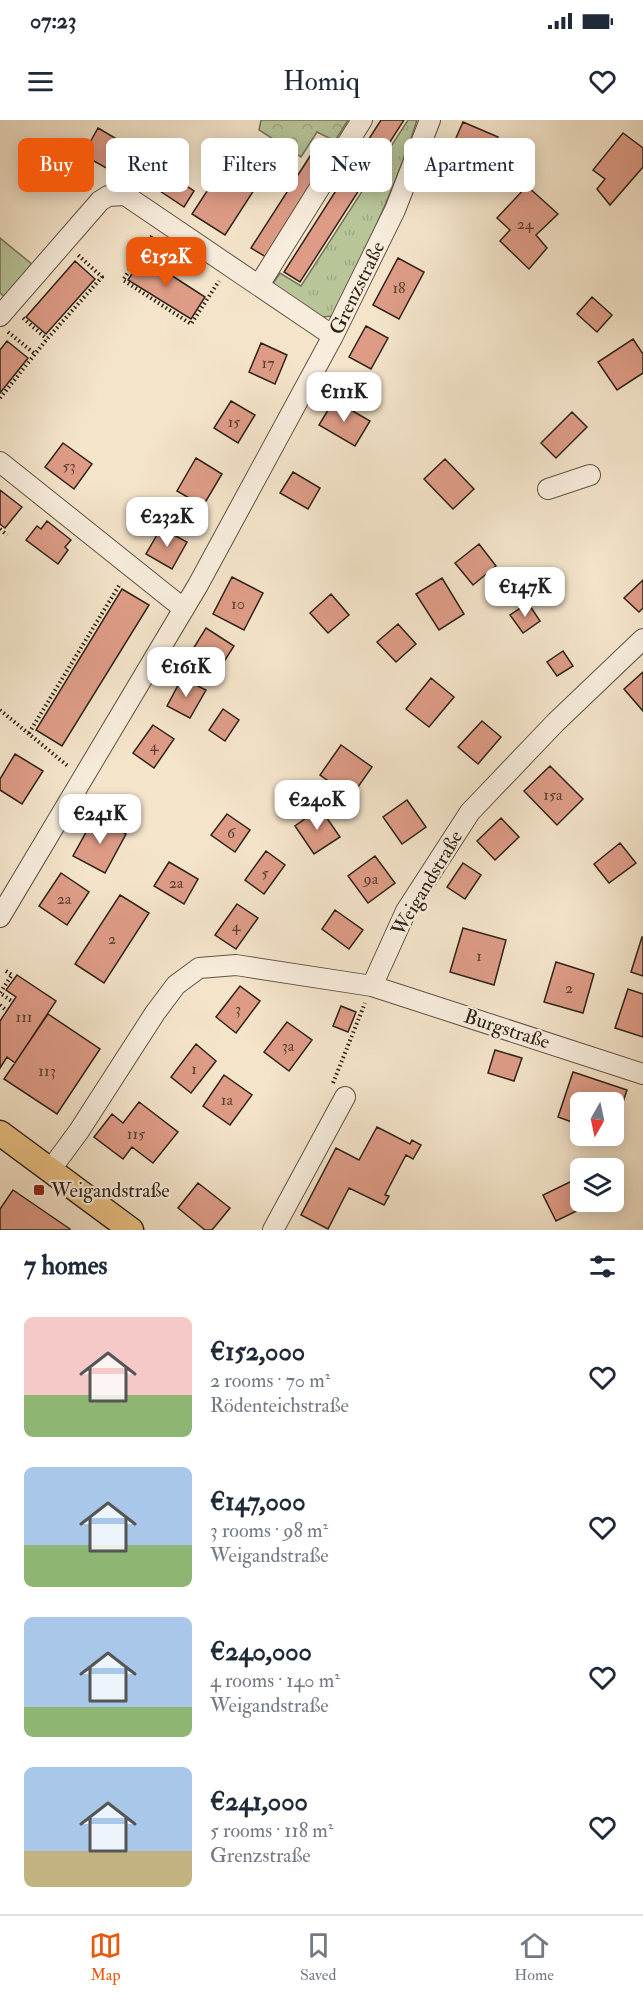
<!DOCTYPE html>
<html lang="en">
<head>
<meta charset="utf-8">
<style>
  body { margin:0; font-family:"IM FELL Double Pica",serif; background:#f2f2f3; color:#1f2937; height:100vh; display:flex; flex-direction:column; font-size:22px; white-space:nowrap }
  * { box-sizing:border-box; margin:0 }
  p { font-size:20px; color:#747a83 }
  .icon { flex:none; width:33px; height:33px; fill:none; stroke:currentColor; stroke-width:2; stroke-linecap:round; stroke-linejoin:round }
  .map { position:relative; height:1110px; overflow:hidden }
  .sheet { display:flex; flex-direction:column; background:#fff; flex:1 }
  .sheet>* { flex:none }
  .guide { position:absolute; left:18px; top:18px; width:608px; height:54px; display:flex; gap:12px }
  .needle { width:39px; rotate:189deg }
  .tools { position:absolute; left:570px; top:972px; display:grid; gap:12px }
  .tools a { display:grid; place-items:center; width:54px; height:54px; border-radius:9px; background:#fff; box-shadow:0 3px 15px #0003; font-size:30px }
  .price { position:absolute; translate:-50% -51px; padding:0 14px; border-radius:12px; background:#fff; color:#222; font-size:20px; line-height:39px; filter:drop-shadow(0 2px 3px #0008) }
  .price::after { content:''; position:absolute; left:50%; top:36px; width:18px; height:14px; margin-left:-9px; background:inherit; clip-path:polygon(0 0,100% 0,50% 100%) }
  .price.on { background:#ea580c; color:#fff }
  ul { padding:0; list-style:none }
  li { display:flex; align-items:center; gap:18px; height:150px; padding:0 24px }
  li span { display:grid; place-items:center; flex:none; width:168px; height:120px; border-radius:9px; color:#555 }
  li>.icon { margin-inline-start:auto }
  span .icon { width:72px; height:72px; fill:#fffc; stroke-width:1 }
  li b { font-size:26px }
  h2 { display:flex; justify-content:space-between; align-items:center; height:72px; padding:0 24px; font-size:26px }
  .pill { padding:0 21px; border-radius:9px; background:#fff; box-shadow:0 3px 15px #0003; font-size:21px; line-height:54px }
  .pill.on { background:#ea580c; color:#fff }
  .status { display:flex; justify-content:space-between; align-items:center; height:42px; padding:0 30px; background:#fff; direction:ltr }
  .status svg { height:16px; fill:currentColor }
  header { display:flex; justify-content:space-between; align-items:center; height:78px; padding:0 24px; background:#fff; font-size:27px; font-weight:600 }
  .tabs { display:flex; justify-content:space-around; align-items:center; height:84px; border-top:2px solid #e0e1e3; background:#fff; font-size:16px; color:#747a83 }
  .tabs a { display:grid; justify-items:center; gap:3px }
  .tabs .on { color:#ea580c }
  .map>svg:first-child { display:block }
  .grass { fill:url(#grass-tufts); stroke:#747458; stroke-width:1.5 }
  .forest { fill:url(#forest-crowns); stroke:#747458; stroke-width:1.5 }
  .green { fill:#b8c599; stroke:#747458; stroke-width:1.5 }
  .building { fill:#de9c87; stroke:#2f2317; stroke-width:1.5 }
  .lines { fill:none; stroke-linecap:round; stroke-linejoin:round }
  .minor-casing { stroke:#605344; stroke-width:22 }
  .major-casing { stroke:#2f2317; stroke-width:27 }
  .path { stroke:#2f2317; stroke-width:4; stroke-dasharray:1.5 3; stroke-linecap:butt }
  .minor { stroke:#f8eddd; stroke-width:20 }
  .major { stroke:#eac285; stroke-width:24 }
  .poi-dot { fill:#8f2418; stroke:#f8eddd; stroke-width:2 }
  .labels { text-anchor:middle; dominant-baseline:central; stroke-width:4.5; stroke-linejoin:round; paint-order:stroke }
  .number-label { font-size:16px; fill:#5b4133 }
  .street-label { font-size:20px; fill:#2f2317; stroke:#f8eddd }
  .poi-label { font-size:20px; fill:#2f2317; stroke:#f8eddd; text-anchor:start }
</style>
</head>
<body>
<div class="status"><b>07:23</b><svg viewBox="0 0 49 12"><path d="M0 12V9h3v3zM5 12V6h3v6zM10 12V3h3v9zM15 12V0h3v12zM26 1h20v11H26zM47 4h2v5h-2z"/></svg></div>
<header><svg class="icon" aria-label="menu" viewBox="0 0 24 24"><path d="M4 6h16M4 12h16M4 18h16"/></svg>Homiq<svg class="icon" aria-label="heart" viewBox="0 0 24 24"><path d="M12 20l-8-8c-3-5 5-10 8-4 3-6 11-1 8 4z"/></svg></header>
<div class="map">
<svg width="643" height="1110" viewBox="0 0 643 1110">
  <defs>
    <pattern id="grass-tufts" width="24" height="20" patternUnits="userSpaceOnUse" patternTransform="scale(1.5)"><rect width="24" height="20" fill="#b8c599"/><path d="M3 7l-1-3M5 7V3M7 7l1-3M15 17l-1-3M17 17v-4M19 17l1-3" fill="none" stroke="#9ea983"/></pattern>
    <pattern id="forest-crowns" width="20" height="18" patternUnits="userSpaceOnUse" patternTransform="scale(1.5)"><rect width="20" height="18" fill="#b8c599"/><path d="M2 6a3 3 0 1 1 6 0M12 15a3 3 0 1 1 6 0" fill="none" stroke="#9ea983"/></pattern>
  </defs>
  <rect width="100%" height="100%" fill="#f4e4ca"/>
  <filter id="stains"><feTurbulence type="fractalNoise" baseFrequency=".00333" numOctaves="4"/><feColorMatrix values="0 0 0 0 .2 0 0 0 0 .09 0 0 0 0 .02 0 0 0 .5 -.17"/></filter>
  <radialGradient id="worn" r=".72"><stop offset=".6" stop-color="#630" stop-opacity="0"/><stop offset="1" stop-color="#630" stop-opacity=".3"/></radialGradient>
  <path class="grass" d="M408,0H417C396,68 364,131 334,196L321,197L272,165L280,153L301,166Z"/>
  <path class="forest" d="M261,0H348L335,21L317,12L301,37L259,10Z"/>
  <path class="green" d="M0,118L33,145L6,178L0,173Z"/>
  <path class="building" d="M381,0H404L300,162L284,152Z
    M463,2L498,17L484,53L471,48L476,37L452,27Z
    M98,8L132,28L117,54L83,35Z
    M623,13L643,28V47L610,85L597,69L605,59L593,50Z
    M241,19L274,39L225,115L192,94Z
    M321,19L335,28L266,137L251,128Z
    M161,49L194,71L184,87L151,65Z
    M527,66L558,94L536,115L547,128L529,149L500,121L510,110L497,98Z
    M143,137L205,177L191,199L128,160Z
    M398,138L424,152L399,199L373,185Z
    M75,141L95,159L46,214L26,197Z
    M592,177L612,195L597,212L577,194Z
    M366,206L388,218L371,249L349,237Z
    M633,219L643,234V253L617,270L598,242Z
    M7,221L28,238L0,273V230Z
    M261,223L287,235L275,264L249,252Z
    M334,280L370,301L355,326L319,305Z
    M231,281L255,295L238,323L214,308Z
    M572,292L587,307L556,338L541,323Z
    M63,323L92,344L74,369L45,347Z
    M196,338L222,354L203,386L177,371Z
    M445,339L474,369L453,389L424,359Z
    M293,352L320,368L308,389L280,373Z
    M0,370L22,387L5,408L0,404Z
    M47,401L71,420L65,427L68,430L58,444L26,420L37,406L41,409Z
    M161,408L187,422L172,449L146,434Z
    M479,424L496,446L473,465L455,443Z
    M232,457L263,473L244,510L213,494Z
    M442,458L464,494L439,510L416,474Z
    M643,460V488L639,492L624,478Z
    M122,469L149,485L62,626L36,610Z
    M331,474L349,495L328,513L310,493Z
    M528,483L540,501L523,513L510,495Z
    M398,504L416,524L396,542L377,522Z
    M206,508L234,526L216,554L188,537Z
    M563,531L573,546L557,556L547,542Z
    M643,552V591L624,569Z
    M182,558L206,570L190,598L167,586Z
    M431,558L454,577L429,607L406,589Z
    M223,589L239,600L225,621L209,610Z
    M482,601L501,617L478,644L458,627Z
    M153,605L174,619L154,648L133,633Z
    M341,625L372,647L351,677L320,655Z
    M15,634L43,651L22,684L0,670V659Z
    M550,646L583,679L557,705L524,671Z
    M407,680L426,707L402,724L383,697Z
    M320,688L340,717L314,734L295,706Z
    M227,694L250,710L235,732L211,715Z
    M95,696L126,714L105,753L73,736Z
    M501,698L519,717L495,740L477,721Z
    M620,723L636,743L609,763L594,744Z
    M266,731L285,745L264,774L245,760Z
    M375,736L395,763L368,783L348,756Z
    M169,742L198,759L184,784L154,766Z
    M463,743L481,755L465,779L447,767Z
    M61,753L89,772L67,805L39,786Z
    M120,775L149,793L104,863L75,844Z
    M237,784L258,798L236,829L215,815Z
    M335,790L363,810L349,829L322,809Z
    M463,808L506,820L494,865L450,852Z
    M642,817H643V856L631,852Z
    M556,842L594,854L583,893L544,882Z
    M17,855L56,881L15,943L7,937L0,948V901L16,877L6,870Z
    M240,866L260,881L236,913L216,897Z
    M628,869L643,874V917L615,908Z
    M341,886L356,892L348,912L333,906Z
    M48,894L100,929L57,994L4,959Z
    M287,902L312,920L289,951L264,932Z
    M196,924L216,941L191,973L171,957Z
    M495,930L522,938L514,961L488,953Z
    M573,952L627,970L614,1009V982H580V1005L558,997Z
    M224,955L252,975L230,1005L203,986Z
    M139,982L178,1012L153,1043L132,1027L123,1039L94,1017L112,994L123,1003Z
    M377,1007L410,1024L412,1020L421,1025L413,1039L406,1035L385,1075L389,1076L384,1085L349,1068L328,1109L301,1095L336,1028L359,1040Z
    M574,1060L580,1073V1082H585L587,1086L556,1101L543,1075Z
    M198,1063L230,1088L212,1110H205L178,1088Z
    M13,1070L70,1109L69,1110H0V1089Z"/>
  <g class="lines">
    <g class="minor-casing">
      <path id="minor" d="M259,165L362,0
        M0,196L100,81L108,76L125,75L333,216
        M0,342L184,489
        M548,369L590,355
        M0,797L198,465L333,216L395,90L430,0
        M372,866L406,791L470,692L556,602L643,519
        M51,1049L79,1011L155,893L176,865L199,848L236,845L372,866L643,954
        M273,1110L345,977"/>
    </g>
    <g class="major-casing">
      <path id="major" d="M0,1013L131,1110"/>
    </g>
    <path class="path" d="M152,116L123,160L191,204L219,161
      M23,198L47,219
      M8,212L35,234
      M0,278L47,219L102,157L78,135
      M0,409L7,415
      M0,590L69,647
      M29,613L120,464H121
      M6,851L12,855L0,873L13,882
      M0,885L7,891
      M333,963L365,883"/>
    <use href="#minor" class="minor"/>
    <use href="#major" class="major"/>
  </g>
  <rect class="poi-dot" x="33" y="1064" width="12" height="12" rx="3"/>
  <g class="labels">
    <g class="number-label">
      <text x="525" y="104">24</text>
      <text x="399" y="168">18</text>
      <text x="268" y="243">17</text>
      <text x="234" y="302">15</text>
      <text x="69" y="346">53</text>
      <text x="238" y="484">10</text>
      <text x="154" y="626">4</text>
      <text x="553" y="675">15a</text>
      <text x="231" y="713">6</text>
      <text x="265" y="753">5</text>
      <text x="371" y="759">9a</text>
      <text x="176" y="763">2a</text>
      <text x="64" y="779">2a</text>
      <text x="236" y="806">4</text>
      <text x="112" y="819">2</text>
      <text x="479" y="836">1</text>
      <text x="569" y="868">2</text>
      <text x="238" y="889">3</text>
      <text x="24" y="897">111</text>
      <text x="288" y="926">3a</text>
      <text x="194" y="949">1</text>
      <text x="47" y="951">113</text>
      <text x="227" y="980">1a</text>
      <text x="136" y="1014">115</text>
    </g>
    <g class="street-label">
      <text transform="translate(357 168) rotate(-64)">Grenzstraße</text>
      <text transform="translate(427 763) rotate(-59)">Weigandstraße</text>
      <text transform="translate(507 909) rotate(18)">Burgstraße</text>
    </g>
    <g class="poi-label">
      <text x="51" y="1070">Weigandstraße</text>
    </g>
  </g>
  <rect width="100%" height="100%" filter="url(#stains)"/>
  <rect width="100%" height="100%" fill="url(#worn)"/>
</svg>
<div class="tools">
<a><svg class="needle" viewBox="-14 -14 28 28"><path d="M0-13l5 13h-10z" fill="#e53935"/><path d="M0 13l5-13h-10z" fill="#747a83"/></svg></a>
<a><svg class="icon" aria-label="layers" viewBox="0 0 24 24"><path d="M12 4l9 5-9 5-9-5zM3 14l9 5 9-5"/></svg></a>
</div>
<b class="price on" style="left:166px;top:168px">€152K</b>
<b class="price" style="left:344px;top:303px">€111K</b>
<b class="price" style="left:167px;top:428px">€232K</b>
<b class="price" style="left:525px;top:498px">€147K</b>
<b class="price" style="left:186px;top:578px">€161K</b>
<b class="price" style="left:317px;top:711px">€240K</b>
<b class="price" style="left:100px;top:725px">€241K</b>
<div class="guide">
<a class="pill on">Buy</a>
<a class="pill">Rent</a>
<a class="pill">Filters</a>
<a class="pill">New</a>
<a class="pill">Apartment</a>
</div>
</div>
<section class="sheet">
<h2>7 homes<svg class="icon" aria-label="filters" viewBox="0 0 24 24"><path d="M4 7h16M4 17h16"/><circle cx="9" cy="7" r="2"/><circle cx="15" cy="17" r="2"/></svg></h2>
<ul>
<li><span style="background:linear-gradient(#f6c9c9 65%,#8fb573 0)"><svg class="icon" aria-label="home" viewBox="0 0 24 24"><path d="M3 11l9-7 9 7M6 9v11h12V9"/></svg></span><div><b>€152,000</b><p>2 rooms · 70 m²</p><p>Rödenteichstraße</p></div><svg class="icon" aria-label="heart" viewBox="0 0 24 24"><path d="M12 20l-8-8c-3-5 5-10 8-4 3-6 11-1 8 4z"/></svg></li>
<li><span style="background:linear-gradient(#a9c7e8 65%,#8fb573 0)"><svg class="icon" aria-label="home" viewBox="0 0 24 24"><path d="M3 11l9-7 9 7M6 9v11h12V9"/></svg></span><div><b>€147,000</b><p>3 rooms · 98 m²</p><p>Weigandstraße</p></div><svg class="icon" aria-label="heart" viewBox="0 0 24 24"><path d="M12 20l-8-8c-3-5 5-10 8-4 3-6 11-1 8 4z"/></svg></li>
<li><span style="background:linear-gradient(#a9c7e8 75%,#8fb573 0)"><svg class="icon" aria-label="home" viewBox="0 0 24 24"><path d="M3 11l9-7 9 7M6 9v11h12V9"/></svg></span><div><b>€240,000</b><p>4 rooms · 140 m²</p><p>Weigandstraße</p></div><svg class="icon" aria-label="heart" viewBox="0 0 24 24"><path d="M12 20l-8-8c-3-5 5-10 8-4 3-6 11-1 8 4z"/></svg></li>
<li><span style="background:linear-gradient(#a9c7e8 70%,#c2b280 0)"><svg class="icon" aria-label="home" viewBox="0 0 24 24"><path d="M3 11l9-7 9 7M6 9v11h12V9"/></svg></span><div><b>€241,000</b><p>5 rooms · 118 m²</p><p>Grenzstraße</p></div><svg class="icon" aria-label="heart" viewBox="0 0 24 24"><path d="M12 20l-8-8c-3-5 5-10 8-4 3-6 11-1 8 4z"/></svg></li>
</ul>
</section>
<nav class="tabs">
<a class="on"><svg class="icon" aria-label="map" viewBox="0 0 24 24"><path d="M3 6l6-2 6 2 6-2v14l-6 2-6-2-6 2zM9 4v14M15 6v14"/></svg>Map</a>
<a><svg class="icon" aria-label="saved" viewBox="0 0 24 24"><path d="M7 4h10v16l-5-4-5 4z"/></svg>Saved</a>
<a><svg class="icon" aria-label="home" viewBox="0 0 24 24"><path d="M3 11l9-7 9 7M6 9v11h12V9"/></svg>Home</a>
</nav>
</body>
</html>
